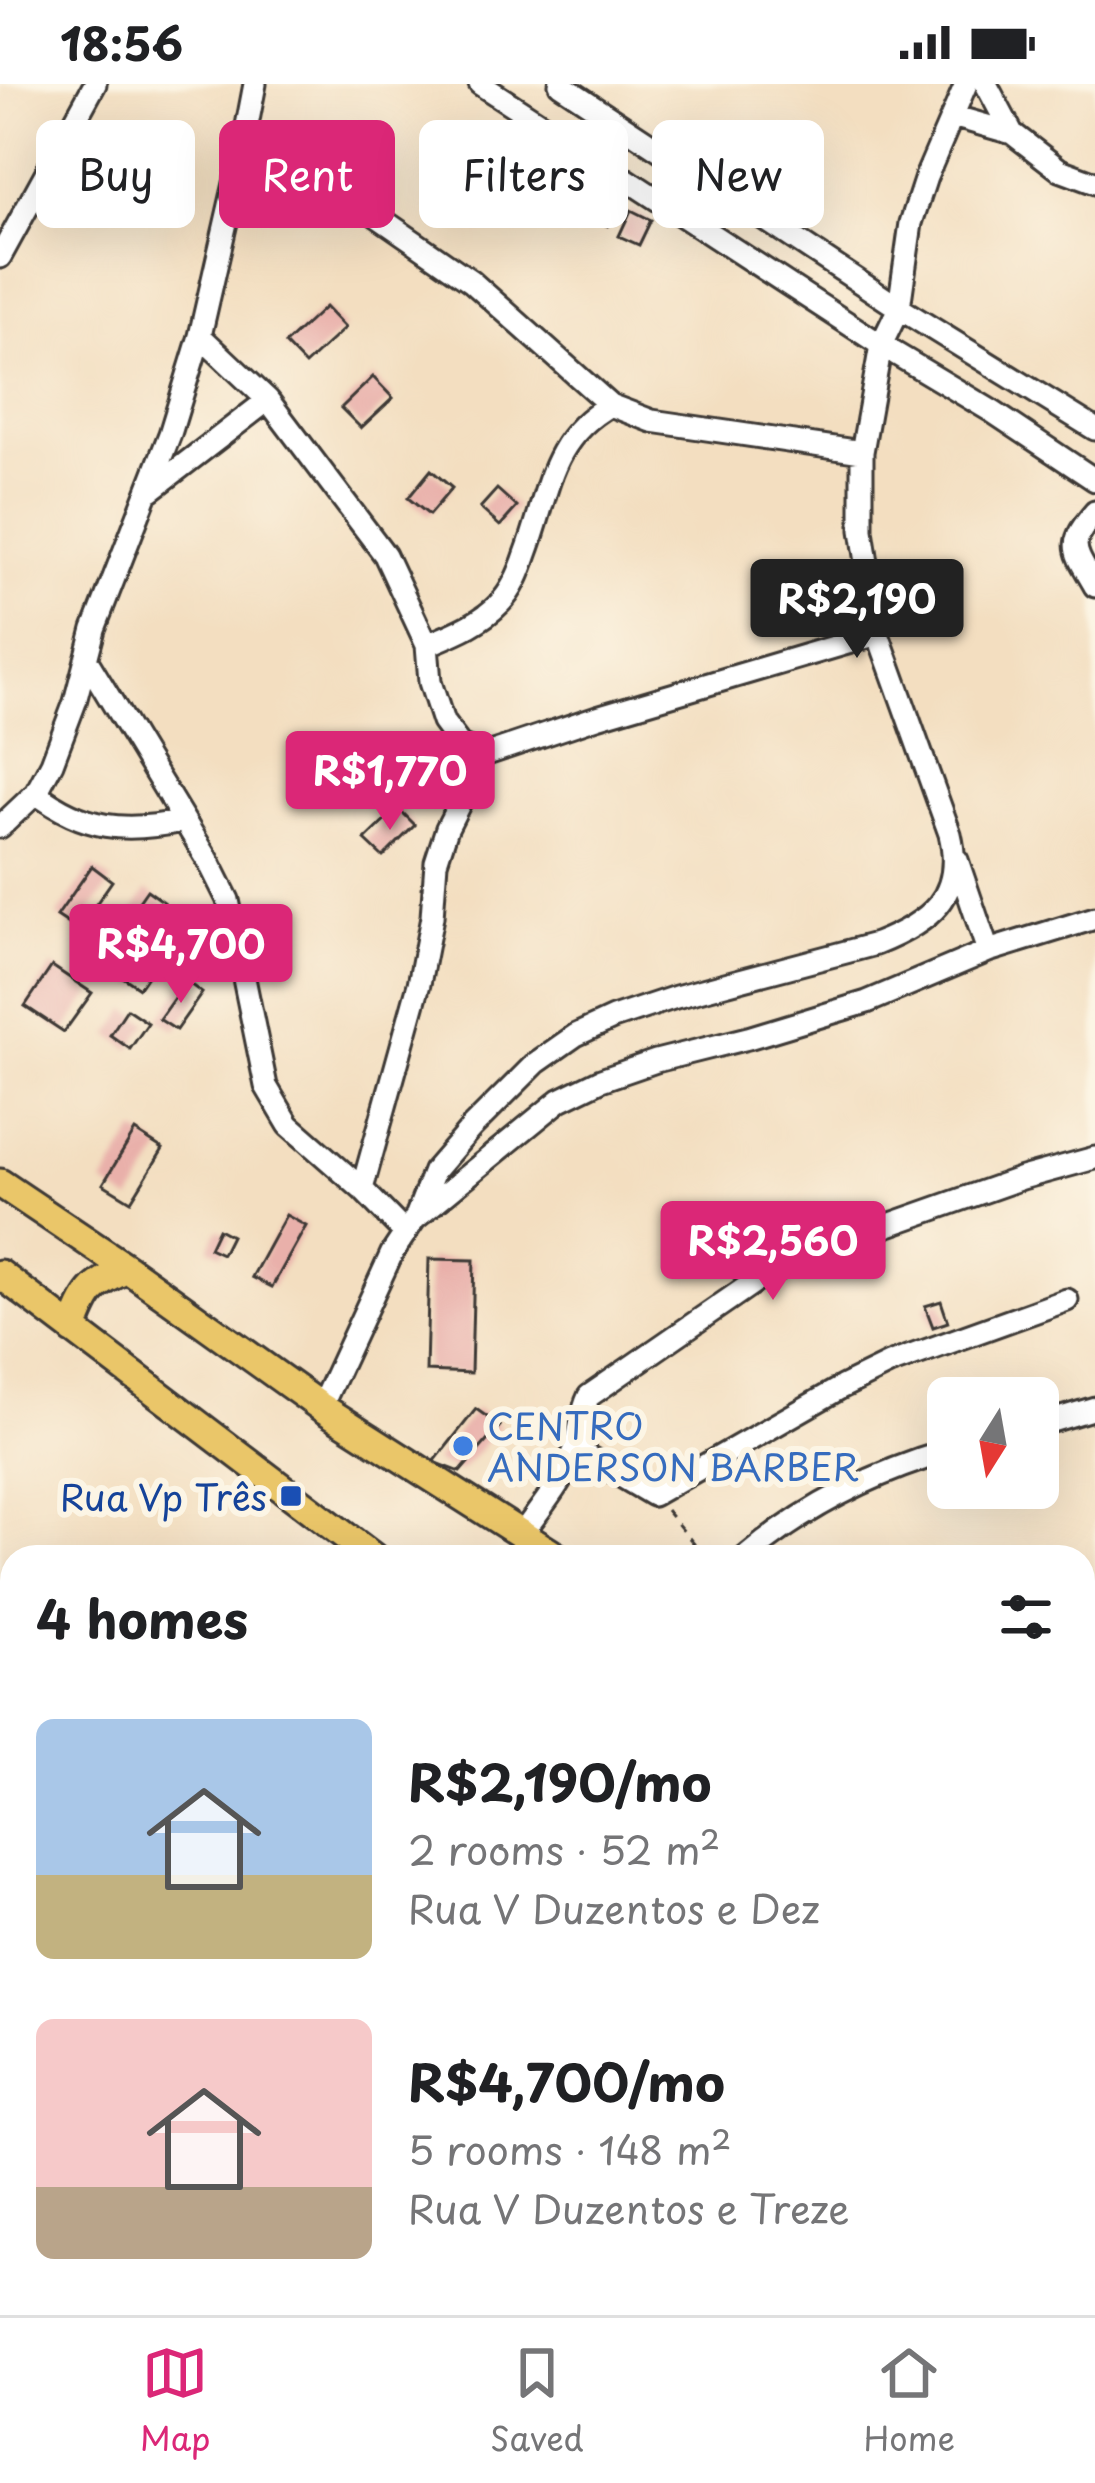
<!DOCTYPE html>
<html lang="en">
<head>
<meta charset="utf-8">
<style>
  body { margin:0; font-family:"Playpen Sans",sans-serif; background:#f6f6f6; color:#202124; height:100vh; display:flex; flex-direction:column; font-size:45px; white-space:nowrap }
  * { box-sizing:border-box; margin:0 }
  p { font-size:39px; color:#757577 }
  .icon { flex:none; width:66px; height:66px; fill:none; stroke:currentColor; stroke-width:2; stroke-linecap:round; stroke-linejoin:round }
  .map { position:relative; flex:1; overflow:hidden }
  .details { position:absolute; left:0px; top:1461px; width:1095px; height:771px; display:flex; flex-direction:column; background:#fff; border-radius:36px 36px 0 0; box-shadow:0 12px 48px #0002 }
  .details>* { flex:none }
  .top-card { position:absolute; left:36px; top:36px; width:1023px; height:108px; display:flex; gap:24px }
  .needle { width:78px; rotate:191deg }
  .tools { position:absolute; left:927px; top:1293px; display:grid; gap:24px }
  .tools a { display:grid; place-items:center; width:132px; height:132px; border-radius:18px; background:#fff; box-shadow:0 12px 48px #0002; font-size:60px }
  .price { position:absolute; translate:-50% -102px; padding:0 27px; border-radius:12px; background:#db2777; color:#fff; font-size:39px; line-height:78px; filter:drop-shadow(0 3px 6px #0008) }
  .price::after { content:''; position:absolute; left:50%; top:72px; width:36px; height:27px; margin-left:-18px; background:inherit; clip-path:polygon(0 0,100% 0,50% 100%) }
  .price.selected { background:#222; color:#fff }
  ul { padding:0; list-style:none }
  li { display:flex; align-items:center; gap:36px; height:300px; padding:0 36px }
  li span { display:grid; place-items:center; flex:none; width:336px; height:240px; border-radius:18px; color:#555 }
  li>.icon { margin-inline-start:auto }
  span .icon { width:144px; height:144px; fill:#fffc; stroke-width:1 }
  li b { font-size:51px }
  h2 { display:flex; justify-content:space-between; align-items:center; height:144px; padding:0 36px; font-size:51px }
  .tag { padding:0 42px; border-radius:18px; background:#fff; box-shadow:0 12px 48px #0002; font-size:42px; line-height:108px }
  .tag.selected { background:#db2777; color:#fff }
  .status { display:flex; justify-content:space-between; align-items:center; height:84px; padding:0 60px; background:#fff; direction:ltr }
  .status svg { height:33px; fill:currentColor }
  .dock { display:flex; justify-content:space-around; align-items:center; height:168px; border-top:3px solid #e0e0e0; background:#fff; font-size:33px; color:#757577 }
  .dock a { display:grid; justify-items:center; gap:6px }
  .dock .selected { color:#db2777 }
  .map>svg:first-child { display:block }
  .green { fill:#9dd688; stroke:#5c7952; stroke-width:3 }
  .building { fill:#e9b0aa }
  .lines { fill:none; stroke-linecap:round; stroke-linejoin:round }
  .minor-casing { stroke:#3c3935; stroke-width:27 }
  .major-casing { stroke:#3c3935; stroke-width:33 }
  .path { stroke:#3c3935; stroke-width:3; stroke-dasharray:9 9; stroke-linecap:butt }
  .minor { stroke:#fff; stroke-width:21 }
  .major { stroke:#eac669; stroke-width:27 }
  .shop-dot { fill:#3f7fe0; stroke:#fcf5e5; stroke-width:4.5 }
  .transit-dot { fill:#1a4fb4; stroke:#fcf5e5; stroke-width:4.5 }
  .labels { text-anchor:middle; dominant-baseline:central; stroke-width:12; stroke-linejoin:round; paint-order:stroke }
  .shop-label { font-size:36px; fill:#366cbe; stroke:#fcf5e5; text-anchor:start }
  .transit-label { font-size:36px; fill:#164399; stroke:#fcf5e5; text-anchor:end }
</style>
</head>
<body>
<div class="status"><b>18:56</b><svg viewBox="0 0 49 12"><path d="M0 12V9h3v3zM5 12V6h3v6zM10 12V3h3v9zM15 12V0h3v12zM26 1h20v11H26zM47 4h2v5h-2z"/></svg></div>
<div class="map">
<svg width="1095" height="2231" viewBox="0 0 1095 2231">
  <rect width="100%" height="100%" fill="#fcf5e5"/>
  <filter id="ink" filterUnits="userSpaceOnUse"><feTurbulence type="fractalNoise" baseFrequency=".00833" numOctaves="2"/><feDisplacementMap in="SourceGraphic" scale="24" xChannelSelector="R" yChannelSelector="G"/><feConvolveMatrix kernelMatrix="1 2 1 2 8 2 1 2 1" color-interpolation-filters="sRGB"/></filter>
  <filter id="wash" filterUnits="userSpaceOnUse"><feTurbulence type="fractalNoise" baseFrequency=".004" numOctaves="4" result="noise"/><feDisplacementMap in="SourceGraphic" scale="48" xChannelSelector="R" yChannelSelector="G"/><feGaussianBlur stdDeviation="2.7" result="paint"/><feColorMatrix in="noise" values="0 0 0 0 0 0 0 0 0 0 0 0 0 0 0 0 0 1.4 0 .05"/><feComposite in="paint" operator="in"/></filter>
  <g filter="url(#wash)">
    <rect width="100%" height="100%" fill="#f3dec0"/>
    <path class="green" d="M886,2220H999L995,2231H869Z"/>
    <g id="blocks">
      <path class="building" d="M603,100L623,110L608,142L588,133Z
        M631,126L651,136L639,161L619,152Z
        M325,223L345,244L305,281L285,260Z
        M373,293L393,314L361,344L341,324Z
        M431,386L452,404L429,431L408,414Z
        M497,405L517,423L500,442L480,424Z
        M398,724L415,741L383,773L365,756Z
        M92,782L112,797L78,846L57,832Z
        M147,806L164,818L132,864L115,852Z
        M159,834L178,847L139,904L120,891Z
        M52,882L92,909L64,948L25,922Z
        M186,897L202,909L176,946L159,935Z
        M127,925L148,939L130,965L110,951Z
        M135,1047L163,1065L131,1117L103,1100Z
        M286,1131L306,1142L272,1203L252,1193Z
        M218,1145L231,1152L222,1170L209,1164Z
        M429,1175L474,1176L471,1289L426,1287Z
        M941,1217L948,1238L933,1243L925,1222Z
        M476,1325L500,1342L460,1388L434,1378Z"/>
    </g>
  </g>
  <g filter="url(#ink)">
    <use href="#blocks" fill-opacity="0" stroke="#3c3935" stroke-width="3"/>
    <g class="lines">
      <g class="minor-casing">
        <path id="minor" d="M480,0L881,261L993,328L1095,396
          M560,0L899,224L1095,345
          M986,0L1012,49L1060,86L1095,99
          M952,32L1012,49
          M241,73L297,89L351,114L471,197L610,321L652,337L862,368
          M0,173L95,0
          M200,252L268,316L385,471L427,561L430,598L443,638L460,661L484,671L597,633L878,550
          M151,406L268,316
          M1095,428C1066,462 1074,465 1095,502
          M427,561C453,550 480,540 500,519C513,506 520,488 526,470C549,410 548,356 610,321
          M86,575L208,776L228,816L266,1002L289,1041L362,1105L405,1149
          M36,709C84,746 125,749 183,737
          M0,743L36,709L52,679L75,618L94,545L170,350L200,252L241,73L255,0
          M957,776L988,867
          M362,1105L419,900L432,833L436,778L447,744L484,671
          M417,1133L560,1016L601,996L656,977L748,954L867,918L988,867L1095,834
          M321,1323L392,1169L416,1133L434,1087L472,1043L536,979L576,951L613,934L676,913L876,860C929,839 965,813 950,750L878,550L862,446V368L881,261L899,224L911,139L926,93L966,0
          M1038,1341L1095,1324
          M575,1365L653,1411L842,1303L889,1280L1067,1216
          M522,1450C540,1424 563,1398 574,1368C580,1350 580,1330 589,1312L760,1194L812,1168L1022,1094L1095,1074
          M746,1473C806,1422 873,1389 948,1367
          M1083,1618L1095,1617
          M1083,1753L1095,1759
          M0,1869L12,1874
          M1083,1962L1095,1933
          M1083,2063L1095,2069
          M1083,2089L1095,2088
          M324,2220L330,2231
          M593,2220L598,2231
          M70,2231L74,2220
          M839,2231L857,2220
          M1005,2231L1009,2220"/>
      </g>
      <g class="major-casing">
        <path id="major" d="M0,1099L128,1185L321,1323L557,1473
          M0,1190L373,1473
          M73,1246C86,1210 91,1200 128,1185
          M1083,1796L1095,1802
          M1083,1871L1095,1876"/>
      </g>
      <path class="path" d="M666,1426L705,1473"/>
      <use href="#minor" class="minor"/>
      <use href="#major" class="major"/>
    </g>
  </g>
  <circle class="shop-dot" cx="463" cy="1362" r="12"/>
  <rect class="transit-dot" x="279" y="1400" width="24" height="24" rx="6"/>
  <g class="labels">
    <g class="shop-label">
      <text x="487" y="1341">CENTRO<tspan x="487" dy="41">ANDERSON BARBER</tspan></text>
    </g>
    <g class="transit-label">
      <text x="267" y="1412">Rua Vp Três</text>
    </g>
  </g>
</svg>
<div class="tools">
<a><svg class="needle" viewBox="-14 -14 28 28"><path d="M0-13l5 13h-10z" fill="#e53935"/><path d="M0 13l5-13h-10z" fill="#757577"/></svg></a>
</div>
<b class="price selected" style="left:857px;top:577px">R$2,190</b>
<b class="price" style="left:390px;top:749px">R$1,770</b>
<b class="price" style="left:181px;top:922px">R$4,700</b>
<b class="price" style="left:773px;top:1219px">R$2,560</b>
<div class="top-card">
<a class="tag">Buy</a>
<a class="tag selected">Rent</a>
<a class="tag">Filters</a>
<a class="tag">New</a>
</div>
<section class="details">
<h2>4 homes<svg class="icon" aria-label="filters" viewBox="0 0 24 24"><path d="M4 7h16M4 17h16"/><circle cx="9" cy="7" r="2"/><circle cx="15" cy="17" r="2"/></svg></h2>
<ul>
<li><span style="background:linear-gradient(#a9c7e8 65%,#c2b280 0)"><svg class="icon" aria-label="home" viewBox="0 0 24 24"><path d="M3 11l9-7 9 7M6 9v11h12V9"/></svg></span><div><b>R$2,190/mo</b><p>2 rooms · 52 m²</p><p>Rua V Duzentos e Dez</p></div></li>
<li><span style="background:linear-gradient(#f6c9c9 70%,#b9a48a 0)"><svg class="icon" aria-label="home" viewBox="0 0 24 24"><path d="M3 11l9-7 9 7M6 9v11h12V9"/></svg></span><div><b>R$4,700/mo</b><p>5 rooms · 148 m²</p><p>Rua V Duzentos e Treze</p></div></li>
</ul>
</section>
</div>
<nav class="dock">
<a class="selected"><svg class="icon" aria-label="map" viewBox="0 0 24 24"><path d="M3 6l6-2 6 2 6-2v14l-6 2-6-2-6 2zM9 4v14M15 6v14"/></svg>Map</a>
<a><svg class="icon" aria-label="saved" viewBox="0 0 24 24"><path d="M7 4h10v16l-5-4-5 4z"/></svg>Saved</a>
<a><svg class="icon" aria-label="home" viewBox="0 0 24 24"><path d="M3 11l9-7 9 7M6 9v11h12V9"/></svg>Home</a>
</nav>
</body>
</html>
